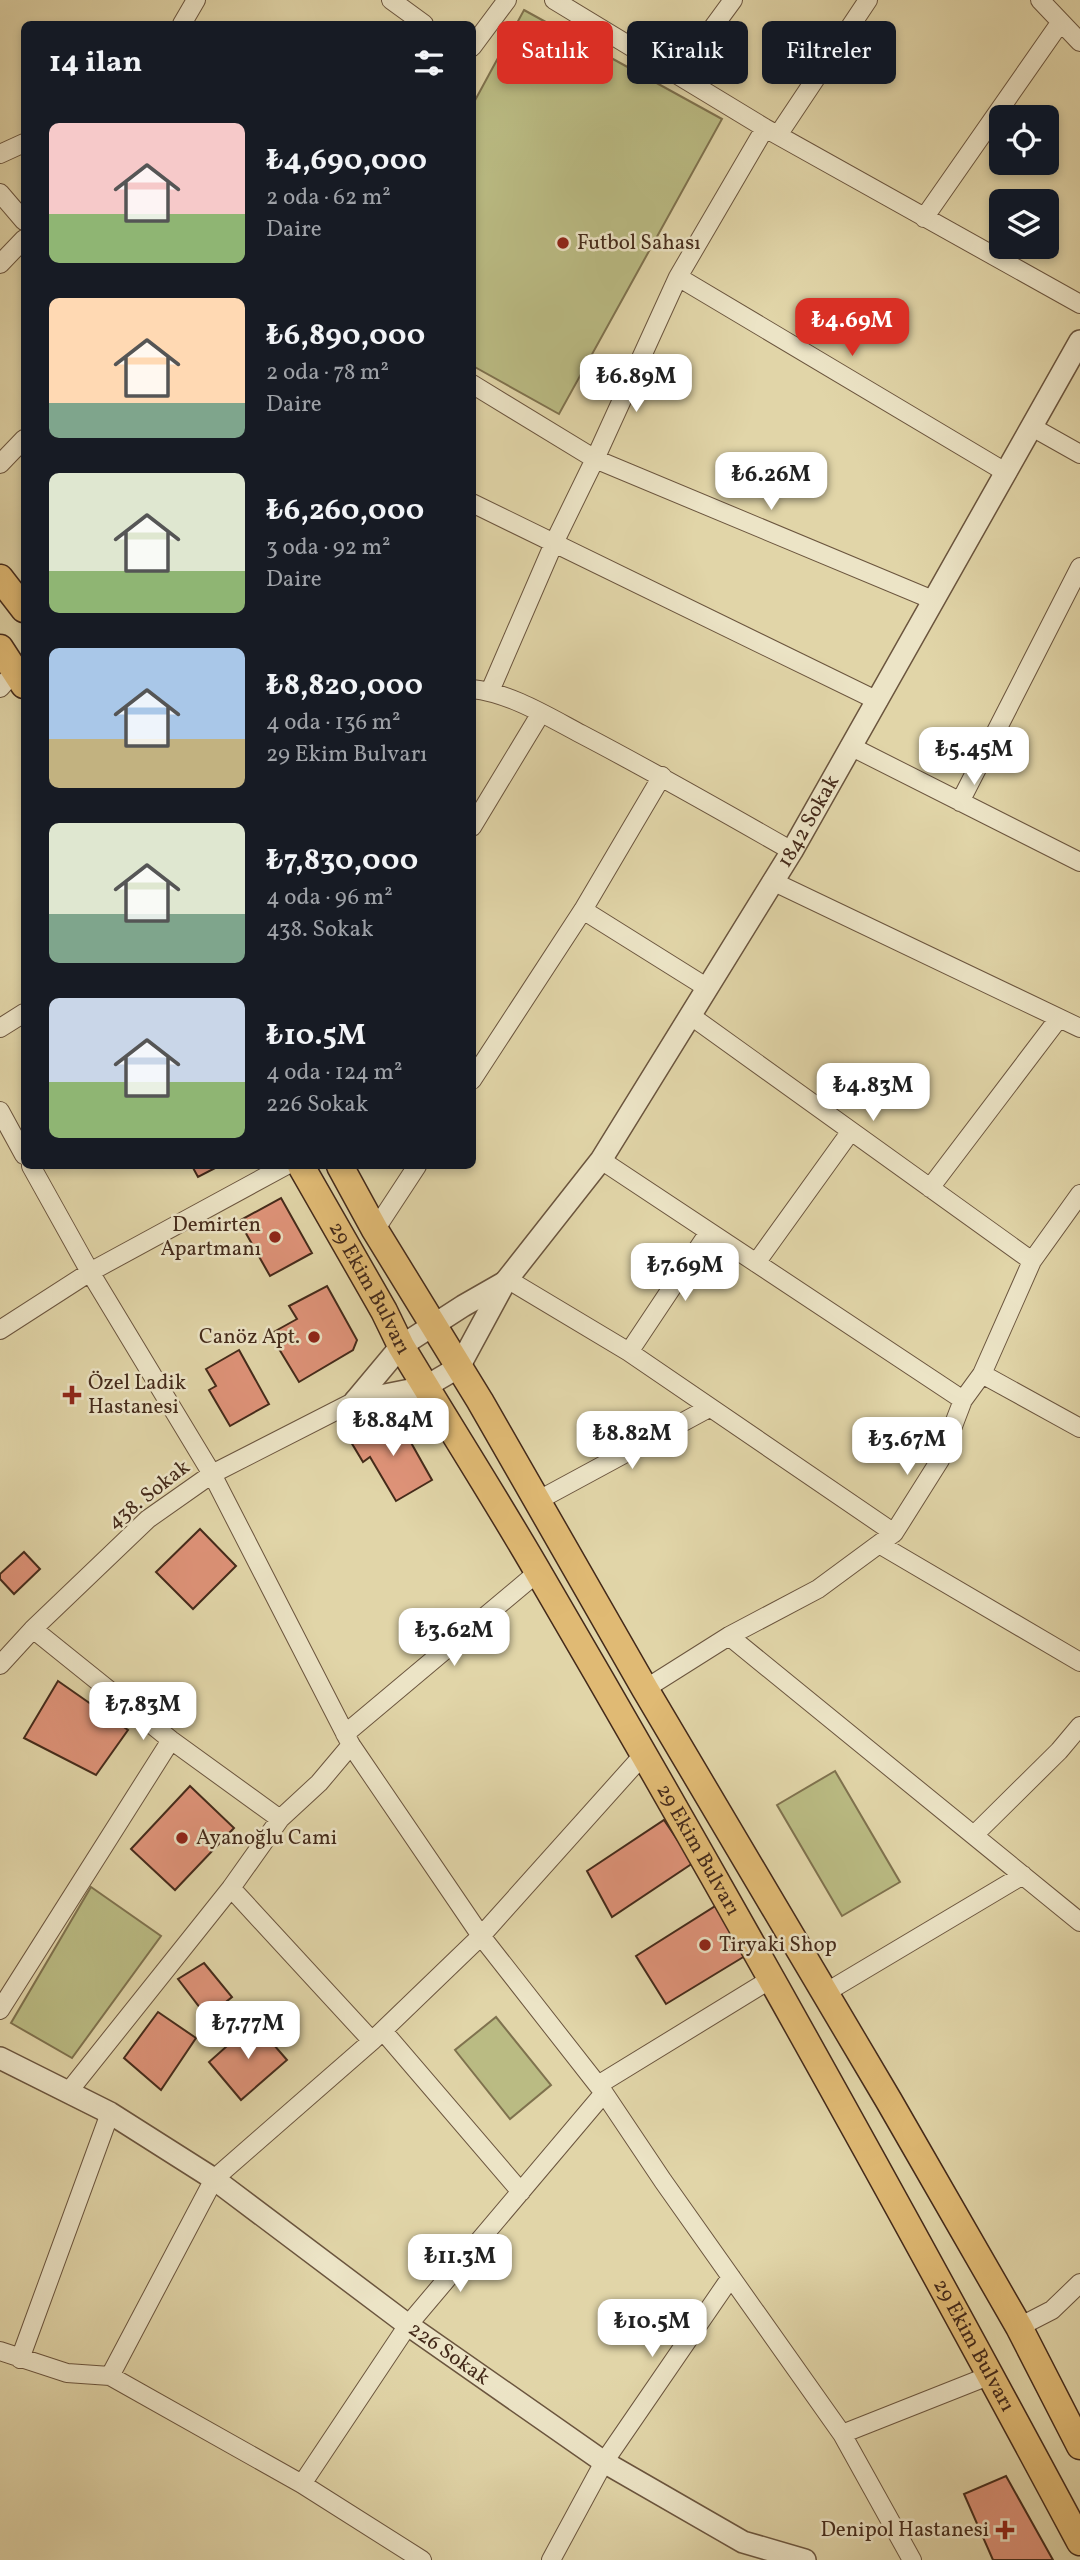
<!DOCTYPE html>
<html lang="tr">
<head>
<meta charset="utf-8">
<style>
  body { margin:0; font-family:Vollkorn,serif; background:#20242c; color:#f1f3f6; height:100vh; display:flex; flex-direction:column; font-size:26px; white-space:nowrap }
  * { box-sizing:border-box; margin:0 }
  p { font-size:23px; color:#9ea1a6 }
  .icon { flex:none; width:38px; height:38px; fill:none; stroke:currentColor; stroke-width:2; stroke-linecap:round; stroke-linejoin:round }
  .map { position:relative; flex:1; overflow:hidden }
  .details { position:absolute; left:21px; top:21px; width:455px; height:1148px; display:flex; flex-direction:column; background:#171b24; border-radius:10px; box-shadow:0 4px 10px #0003 }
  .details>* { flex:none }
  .hud { position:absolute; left:497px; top:21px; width:478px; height:63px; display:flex; gap:14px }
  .fabs { position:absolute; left:989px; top:105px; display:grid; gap:14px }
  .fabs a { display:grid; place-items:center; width:70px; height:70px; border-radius:10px; background:#171b24; box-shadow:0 4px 10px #0003; font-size:35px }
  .price { position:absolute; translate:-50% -60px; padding:0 16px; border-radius:14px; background:#fff; color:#222; font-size:23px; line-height:46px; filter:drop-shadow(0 2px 4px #0008) }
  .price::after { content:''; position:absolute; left:50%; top:42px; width:21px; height:16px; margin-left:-10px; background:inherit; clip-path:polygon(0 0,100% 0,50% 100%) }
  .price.selected { background:#d93025; color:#fff }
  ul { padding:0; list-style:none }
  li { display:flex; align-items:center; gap:21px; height:175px; padding:0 28px }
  li span { display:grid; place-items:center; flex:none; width:196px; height:140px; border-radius:10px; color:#555 }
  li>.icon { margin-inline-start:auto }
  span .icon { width:84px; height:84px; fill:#fffc; stroke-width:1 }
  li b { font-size:30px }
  h2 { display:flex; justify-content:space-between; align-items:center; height:84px; padding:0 28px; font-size:30px }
  .chip { padding:0 24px; border-radius:10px; background:#171b24; box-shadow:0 4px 10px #0003; font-size:24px; line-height:63px }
  .chip.selected { background:#d93025; color:#fff }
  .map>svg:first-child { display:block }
  .green { fill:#babb83; stroke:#7f724e; stroke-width:2 }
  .building { fill:#df9379; stroke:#442a1a; stroke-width:2 }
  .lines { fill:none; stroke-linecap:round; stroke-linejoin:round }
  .minor-casing { stroke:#6b553e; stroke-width:20 }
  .tertiary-casing { stroke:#6b553e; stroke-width:24 }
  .primary-casing { stroke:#442a1a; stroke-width:29 }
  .minor { stroke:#ece4c6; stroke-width:18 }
  .tertiary { stroke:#ece4c6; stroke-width:21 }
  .primary { stroke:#e0ba74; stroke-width:26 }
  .poi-dot { fill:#8f2418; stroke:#ece4c6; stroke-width:2.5 }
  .labels { text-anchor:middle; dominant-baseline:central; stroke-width:5; stroke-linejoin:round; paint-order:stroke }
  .poi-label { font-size:21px; fill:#442a1a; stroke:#ece4c6; text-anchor:start }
  .street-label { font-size:21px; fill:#442a1a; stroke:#ece4c6 }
</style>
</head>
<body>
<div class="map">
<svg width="1080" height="2560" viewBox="0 0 1080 2560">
  <rect width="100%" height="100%" fill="#e1d5a8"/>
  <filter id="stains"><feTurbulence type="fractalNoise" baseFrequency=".00286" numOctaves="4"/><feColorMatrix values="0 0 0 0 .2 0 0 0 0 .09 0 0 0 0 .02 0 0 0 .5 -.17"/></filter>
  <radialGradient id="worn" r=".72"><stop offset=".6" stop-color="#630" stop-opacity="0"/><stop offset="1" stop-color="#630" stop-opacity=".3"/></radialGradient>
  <path class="green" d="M524,10L722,119L559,414L473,366V104Z
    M835,1771L900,1882L842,1916L777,1805Z
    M91,1887L161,1936L72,2058L11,2023Z
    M496,2017L551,2085L510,2119L455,2050Z"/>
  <path class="building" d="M192,1166H219L198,1177Z
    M281,1198L312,1253L270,1276L239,1221Z
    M327,1286L357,1340L353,1350L299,1382L270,1334L297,1319L289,1306Z
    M239,1350L269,1404L230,1426L209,1390L216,1386L206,1369Z
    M396,1416L432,1480L396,1501L370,1457L363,1462L351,1442Z
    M200,1529L236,1566L193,1609L156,1572Z
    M24,1552L40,1569L14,1594L0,1579V1574Z
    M58,1681L128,1730L96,1775L24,1738Z
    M190,1786L234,1828L175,1890L131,1849Z
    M664,1820L693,1863L612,1917L587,1871Z
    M717,1905L745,1956L666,2004L636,1956Z
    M204,1963L232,1997L207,2017L178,1979Z
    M158,2012L196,2038L161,2090L124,2058Z
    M254,2022L287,2060L241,2100L209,2062Z
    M1006,2476L1053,2560H993L964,2494Z"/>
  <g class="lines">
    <g class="minor-casing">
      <path id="minor" d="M391,0L424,24
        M554,0L765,128L1080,304
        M1040,0L1080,42
        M182,24L196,0
        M472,47L507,0
        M678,75L733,0
        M778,135L868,0
        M0,154L24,143
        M0,193L24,221
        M924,218L1060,23
        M0,264L24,239
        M678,277L1007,473
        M472,384L595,459L933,600
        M1032,427L1080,454
        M0,464L24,439
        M472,503L878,701
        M0,688L16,670
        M472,689C510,693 547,716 581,734C652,771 722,811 792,851
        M490,691L554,543L595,459L678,277L765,128
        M850,746L1080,862
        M960,802L1080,567
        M472,827L541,713
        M772,881L1080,1028
        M583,910L706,987
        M691,1016L1032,1261
        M0,1028L24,1013
        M472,1080L583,910L662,776
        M0,1111L24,1155
        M601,1160L963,1400
        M31,1166L90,1272L212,1474L351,1745L481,1936L604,2093L663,2181L842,2434L912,2560
        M930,1188L1059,1018
        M375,1230L417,1166
        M756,1263L851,1131
        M507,1279L629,1352L894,1533
        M0,1330L90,1272L285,1166
        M629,1352L709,1232
        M982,1374L1080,1428
        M537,1501L709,1408
        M879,1544L1080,1662
        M33,1629L171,1740L280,1819
        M729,1636L1080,1922
        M0,1665L33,1629L148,1519L212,1474L355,1401
        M645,1689L729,1636L818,1589L894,1533L940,1460L963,1400L982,1374L1032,1261L1080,1194
        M345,1734L538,1572
        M974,1835L1059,1751L1080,1726
        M231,1888L372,2041
        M825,1993L1023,1875
        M0,2010L171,1740
        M383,2031L521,2192
        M598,2085L771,1979
        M69,2091L231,1888L280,1819L319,1783L351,1745
        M1019,2327L1052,2310L1080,2283
        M0,2351L67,2373L110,2376L302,2484L422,2560
        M20,2359L110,2113
        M110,2376L214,2179L372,2041L481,1936L644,1754
        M842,2434L991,2375
        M302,2484L408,2325L604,2093
        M551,2560L604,2462L731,2277"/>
    </g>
    <g class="tertiary-casing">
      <g id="tertiary">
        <path id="s1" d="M355,1401L425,1387L459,1367L505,1282L601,1160L792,851L1080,341"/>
        <path d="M355,1401L401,1346L463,1306L505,1282"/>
        <path id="s2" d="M0,2058L110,2113L214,2179L408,2325L604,2462L743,2542L805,2560"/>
      </g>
    </g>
    <g class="primary-casing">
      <g id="primary">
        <path d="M0,578L24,609"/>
        <path d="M0,648L24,685"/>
        <path id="s3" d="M301,1166L384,1311L401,1346C447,1423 496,1499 541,1577C727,1895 906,2217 1080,2542"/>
        <path d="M340,1166L375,1230L480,1401L645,1689L889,2101L1019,2327L1080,2446"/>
      </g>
    </g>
    <use href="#minor" class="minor"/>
    <use href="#tertiary" class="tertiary"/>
    <use href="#primary" class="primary"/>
  </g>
  <g class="poi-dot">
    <circle cx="563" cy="243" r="7"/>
    <circle cx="275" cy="1237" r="7"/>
    <circle cx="314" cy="1337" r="7"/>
    <path d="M68.5 1384.5h7v7h7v7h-7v7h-7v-7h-7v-7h7z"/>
    <circle cx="182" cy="1838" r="7"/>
    <circle cx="705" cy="1945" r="7"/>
    <path d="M1001.5 2519.5h7v7h7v7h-7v7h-7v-7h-7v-7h7z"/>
  </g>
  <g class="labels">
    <g class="poi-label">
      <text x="577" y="243">Futbol Sahası</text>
      <text x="261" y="1225" text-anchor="end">Demirten<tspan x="261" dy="24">Apartmanı</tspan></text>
      <text x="300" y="1337" text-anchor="end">Canöz Apt.</text>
      <text x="88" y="1383">Özel Ladik<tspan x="88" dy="24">Hastanesi</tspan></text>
      <text x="196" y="1838">Ayanoğlu Cami</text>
      <text x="719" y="1945">Tiryaki Shop</text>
      <text x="989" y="2530" text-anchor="end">Denipol Hastanesi</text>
    </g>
    <g class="street-label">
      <text stroke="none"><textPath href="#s1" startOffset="760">1842 Sokak</textPath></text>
      <text stroke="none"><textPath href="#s3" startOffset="140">29 Ekim Bulvarı</textPath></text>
      <text transform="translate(149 1495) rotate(-38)">438. Sokak</text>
      <text stroke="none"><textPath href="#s3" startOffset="791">29 Ekim Bulvarı</textPath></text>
      <text stroke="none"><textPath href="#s3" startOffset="1358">29 Ekim Bulvarı</textPath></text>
      <text stroke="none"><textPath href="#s2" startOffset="539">226 Sokak</textPath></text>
    </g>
  </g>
  <rect width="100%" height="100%" filter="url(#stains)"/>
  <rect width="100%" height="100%" fill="url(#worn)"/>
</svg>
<div class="fabs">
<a><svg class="icon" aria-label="locate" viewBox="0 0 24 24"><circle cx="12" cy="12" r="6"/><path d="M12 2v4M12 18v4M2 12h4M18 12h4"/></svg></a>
<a><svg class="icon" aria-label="layers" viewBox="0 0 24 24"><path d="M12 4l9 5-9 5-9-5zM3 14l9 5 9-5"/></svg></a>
</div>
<b class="price selected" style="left:852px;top:358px">₺4.69M</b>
<b class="price" style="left:636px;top:414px">₺6.89M</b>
<b class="price" style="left:771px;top:512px">₺6.26M</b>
<b class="price" style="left:974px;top:787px">₺5.45M</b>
<b class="price" style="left:873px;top:1123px">₺4.83M</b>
<b class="price" style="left:685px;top:1303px">₺7.69M</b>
<b class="price" style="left:393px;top:1458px">₺8.84M</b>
<b class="price" style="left:632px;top:1471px">₺8.82M</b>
<b class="price" style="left:907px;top:1477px">₺3.67M</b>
<b class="price" style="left:454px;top:1668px">₺3.62M</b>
<b class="price" style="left:143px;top:1742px">₺7.83M</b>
<b class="price" style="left:248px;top:2061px">₺7.77M</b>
<b class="price" style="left:460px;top:2294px">₺11.3M</b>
<b class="price" style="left:652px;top:2359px">₺10.5M</b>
<div class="hud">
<a class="chip selected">Satılık</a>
<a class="chip">Kiralık</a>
<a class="chip">Filtreler</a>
</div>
<section class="details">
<h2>14 ilan<svg class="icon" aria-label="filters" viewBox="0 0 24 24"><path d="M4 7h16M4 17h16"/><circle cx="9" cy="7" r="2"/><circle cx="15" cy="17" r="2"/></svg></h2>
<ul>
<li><span style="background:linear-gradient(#f6c9c9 65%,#8fb573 0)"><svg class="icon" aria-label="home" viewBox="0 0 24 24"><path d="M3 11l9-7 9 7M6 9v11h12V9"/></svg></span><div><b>₺4,690,000</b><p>2 oda · 62 m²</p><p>Daire</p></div></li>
<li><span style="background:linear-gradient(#ffd9b3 75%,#7fa58c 0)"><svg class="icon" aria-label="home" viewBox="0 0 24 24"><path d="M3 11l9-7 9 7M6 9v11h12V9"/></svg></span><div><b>₺6,890,000</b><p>2 oda · 78 m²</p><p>Daire</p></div></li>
<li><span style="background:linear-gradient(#dfe7d0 70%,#8fb573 0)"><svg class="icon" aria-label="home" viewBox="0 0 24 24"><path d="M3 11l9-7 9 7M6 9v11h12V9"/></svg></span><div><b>₺6,260,000</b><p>3 oda · 92 m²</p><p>Daire</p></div></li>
<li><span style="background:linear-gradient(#a9c7e8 65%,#c2b280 0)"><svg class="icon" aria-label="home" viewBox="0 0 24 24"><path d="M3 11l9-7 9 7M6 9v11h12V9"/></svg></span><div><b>₺8,820,000</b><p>4 oda · 136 m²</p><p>29 Ekim Bulvarı</p></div></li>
<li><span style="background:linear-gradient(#dfe7d0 65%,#7fa58c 0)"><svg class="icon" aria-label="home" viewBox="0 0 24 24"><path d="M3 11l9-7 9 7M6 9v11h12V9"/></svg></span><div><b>₺7,830,000</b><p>4 oda · 96 m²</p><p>438. Sokak</p></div></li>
<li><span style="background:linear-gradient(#c9d6e8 60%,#8fb573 0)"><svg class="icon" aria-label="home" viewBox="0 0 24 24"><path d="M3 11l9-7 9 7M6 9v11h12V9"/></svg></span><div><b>₺10.5M</b><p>4 oda · 124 m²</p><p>226 Sokak</p></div></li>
</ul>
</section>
</div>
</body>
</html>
